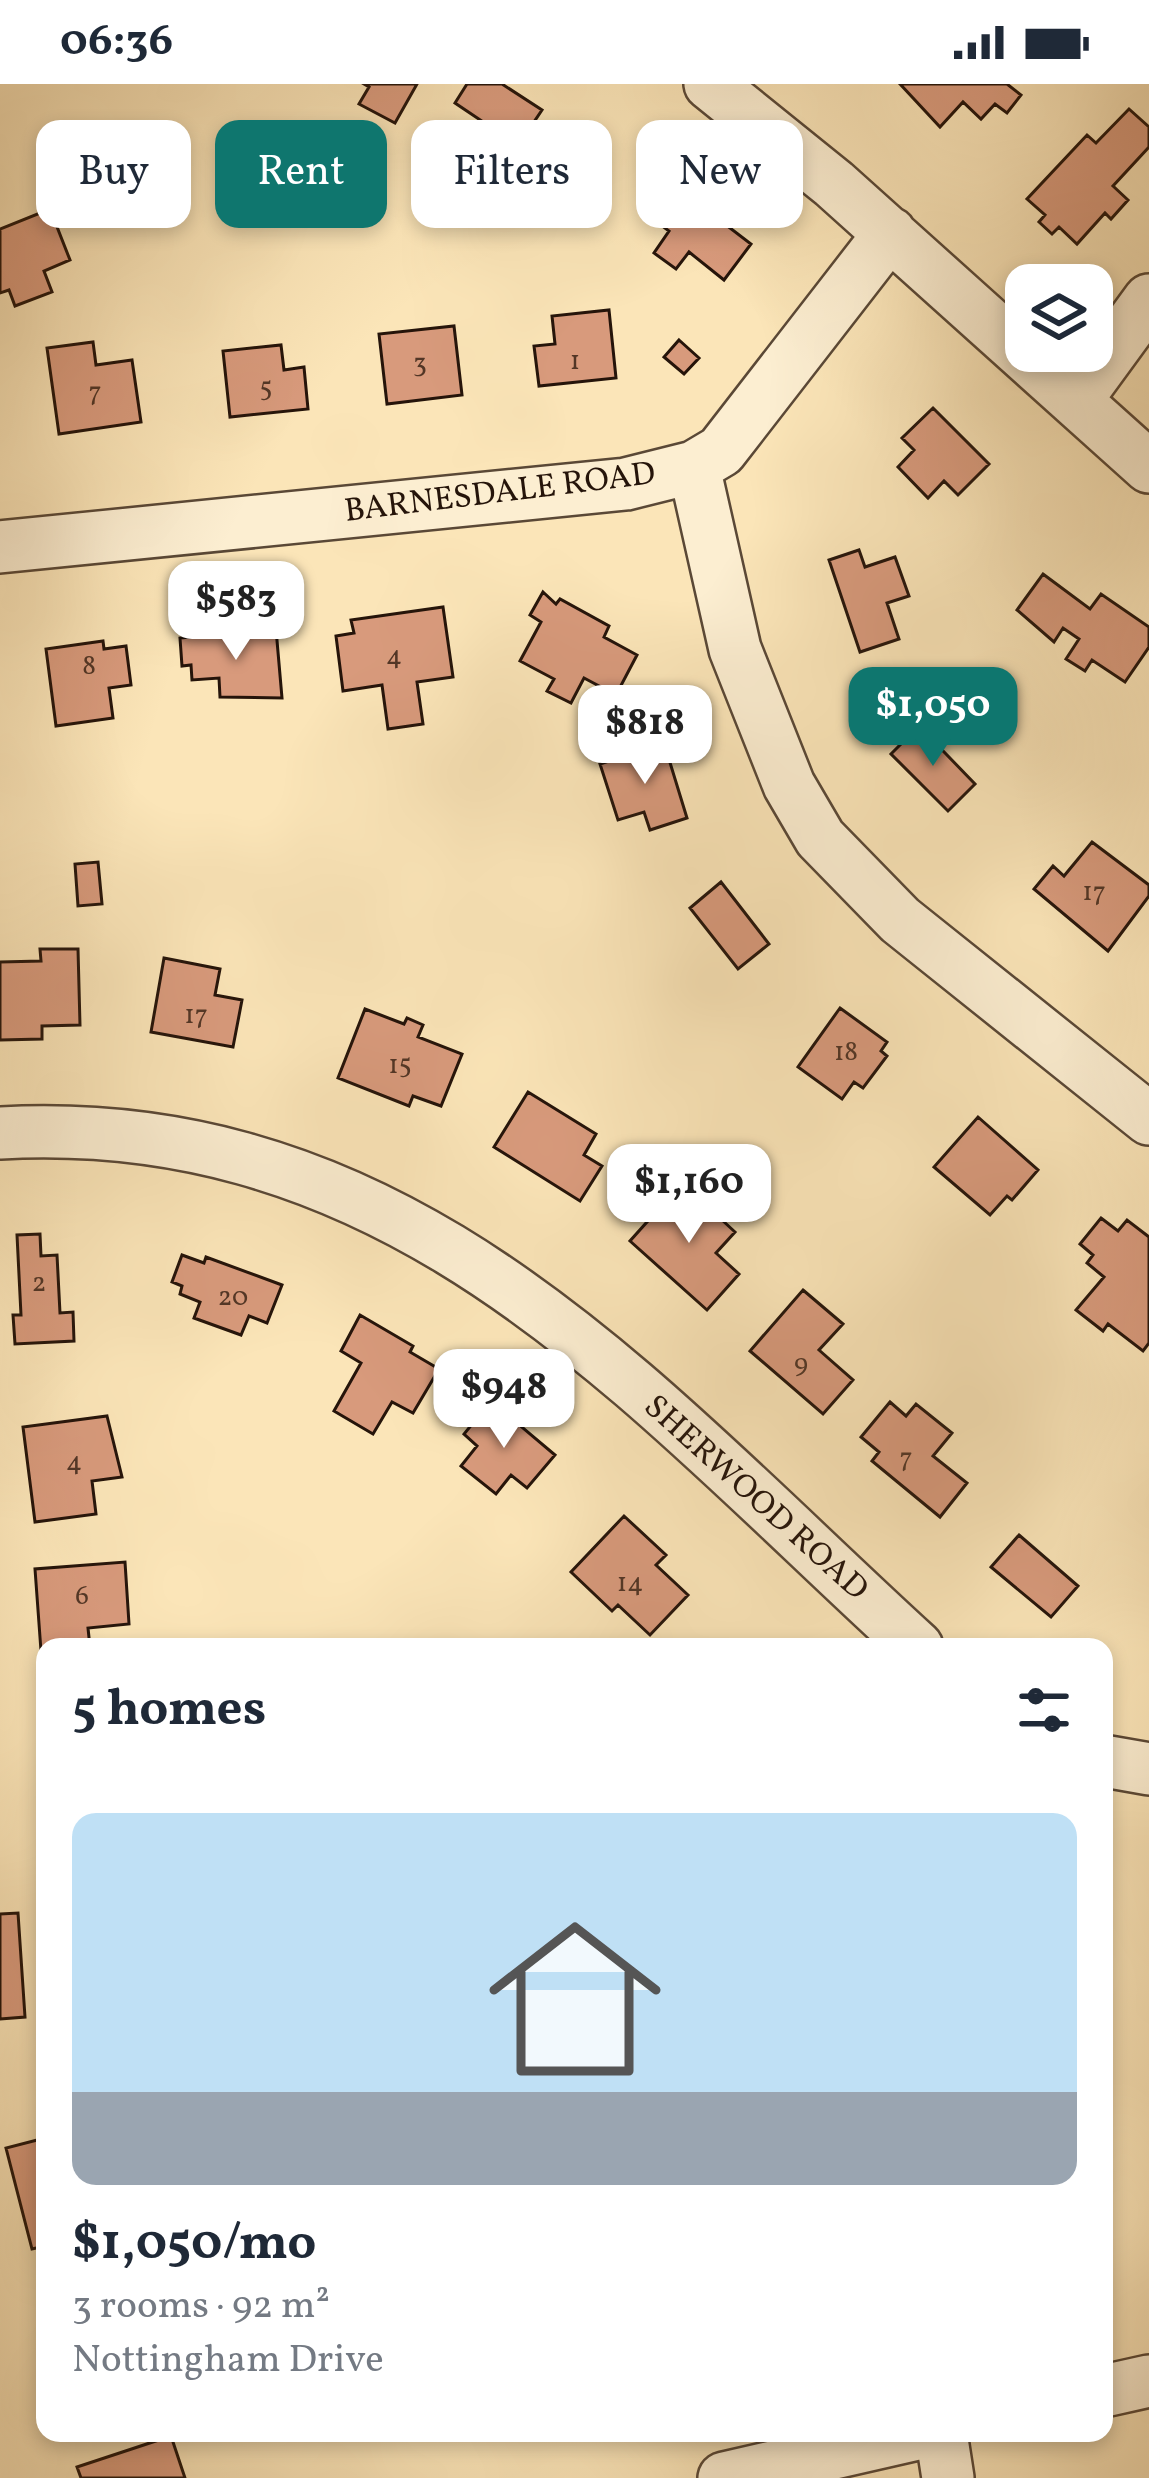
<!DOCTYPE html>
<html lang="en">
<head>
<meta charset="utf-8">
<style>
  body { margin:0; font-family:Vollkorn,serif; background:#f6f6f7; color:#1f2937; height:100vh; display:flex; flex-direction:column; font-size:45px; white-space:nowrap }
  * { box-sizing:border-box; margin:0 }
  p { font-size:39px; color:#747a83 }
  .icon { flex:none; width:66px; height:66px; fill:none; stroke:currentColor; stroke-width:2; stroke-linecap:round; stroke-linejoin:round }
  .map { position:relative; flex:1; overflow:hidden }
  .details { position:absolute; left:36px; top:1554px; width:1077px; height:804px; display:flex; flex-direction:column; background:#fff; border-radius:24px; box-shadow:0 6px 18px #0003 }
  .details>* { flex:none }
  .hud { position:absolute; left:36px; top:36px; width:1077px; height:108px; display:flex; gap:24px }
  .tools { position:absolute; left:1005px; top:180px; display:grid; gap:24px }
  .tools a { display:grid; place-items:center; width:108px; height:108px; border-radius:24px; background:#fff; box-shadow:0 6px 18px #0003; font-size:60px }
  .price { position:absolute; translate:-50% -102px; padding:0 27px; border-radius:24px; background:#fff; color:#222; font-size:39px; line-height:78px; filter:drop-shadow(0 3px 6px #0008) }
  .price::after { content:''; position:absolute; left:50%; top:72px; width:36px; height:27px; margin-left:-18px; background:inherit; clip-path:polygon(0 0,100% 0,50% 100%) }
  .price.on { background:#0f766e; color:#fff }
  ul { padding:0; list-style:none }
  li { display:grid; align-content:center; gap:24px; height:636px; padding:0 36px }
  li+li { border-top:3px solid #e0e1e3 }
  li span { display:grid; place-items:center; height:372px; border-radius:24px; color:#555 }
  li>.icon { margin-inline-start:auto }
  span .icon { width:216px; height:216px; fill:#fffc; stroke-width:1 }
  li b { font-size:51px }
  h2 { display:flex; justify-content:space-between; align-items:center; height:144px; padding:0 36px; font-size:51px }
  .chip { padding:0 42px; border-radius:24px; background:#fff; box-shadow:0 6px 18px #0003; font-size:42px; line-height:108px }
  .chip.on { background:#0f766e; color:#fff }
  .status { display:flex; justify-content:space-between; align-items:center; height:84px; padding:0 60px; background:#fff; direction:ltr }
  .status svg { height:33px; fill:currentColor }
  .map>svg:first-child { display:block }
  .building { fill:#d89a7c; stroke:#25140a; stroke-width:3 }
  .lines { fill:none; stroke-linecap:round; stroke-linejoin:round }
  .minor-casing { stroke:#5a4836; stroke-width:56 }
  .minor { stroke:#fceed1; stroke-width:51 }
  .labels { text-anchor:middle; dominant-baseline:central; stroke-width:10; stroke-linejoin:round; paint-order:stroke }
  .number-label { font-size:27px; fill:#523626 }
  .street-label { font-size:33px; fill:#25140a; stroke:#fceed1 }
</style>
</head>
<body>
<div class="status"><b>06:36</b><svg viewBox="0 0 49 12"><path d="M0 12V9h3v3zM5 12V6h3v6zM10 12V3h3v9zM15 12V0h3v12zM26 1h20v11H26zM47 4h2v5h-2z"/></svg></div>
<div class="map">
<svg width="1149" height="2394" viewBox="0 0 1149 2394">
  <rect width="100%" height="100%" fill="#fbe5b8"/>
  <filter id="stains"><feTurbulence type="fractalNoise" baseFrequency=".00167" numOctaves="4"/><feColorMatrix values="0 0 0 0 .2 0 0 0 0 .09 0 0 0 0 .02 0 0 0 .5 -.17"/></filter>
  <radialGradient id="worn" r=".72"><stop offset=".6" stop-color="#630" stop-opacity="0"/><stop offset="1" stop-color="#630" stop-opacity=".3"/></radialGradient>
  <path class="building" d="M364,0H417L395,39L359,20L369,3Z
    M467,0H502L542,26L534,38L552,51L529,87L505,71L513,58L455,19Z
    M900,0H1007L1021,11L1007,29L995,20L981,35L963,18L940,43Z
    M1129,25L1149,43V63L1113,102L1128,116L1111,135L1105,129L1077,160L1059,143L1052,150L1039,138L1045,131L1027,115L1087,51L1096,59Z
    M666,95L751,160L724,196L689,168L676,185L654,169L669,147L641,126Z
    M50,125L70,176L44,187L52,208L15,222L9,206L0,209V145Z
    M609,226L616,294L539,302L534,262L555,260L552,232Z
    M454,242L462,311L387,320L379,250Z
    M679,256L699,274L684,290L664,273Z
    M93,258L96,281L132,276L141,338L59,350L47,264Z
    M281,261L284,286L304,283L308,325L230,333L223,267Z
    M933,324L989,380L958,411L944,397L928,414L898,383L914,366L902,354Z
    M859,466L865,483L895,473L909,512L887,519L899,555L860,568L829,476Z
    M1043,490L1090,525L1101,510L1149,543V563L1125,598L1092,576L1085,587L1066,575L1079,555L1063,544L1054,558L1017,526Z
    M543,508L556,520L560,515L609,542L604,553L637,571L616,611L584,594L571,619L547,607L554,595L520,577L541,538L530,531Z
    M443,523L453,593L417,598L423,640L388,645L382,601L343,607L336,552L354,549L351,536Z
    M276,545L282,614L220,613L219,594L192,596L191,581L182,582L180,554Z
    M103,557L104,565L126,562L131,601L109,604L113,634L56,642L46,565Z
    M919,642L975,700L948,727L891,670Z
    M664,659L687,734L650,746L644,728L618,736L600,680Z
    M1092,758L1149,801V812L1108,867L1034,805L1053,782L1064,792Z
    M98,778L102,820L78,822L75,780Z
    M721,798L769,860L738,885L690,824Z
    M40,865H78L80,941L42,942V955L0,956V878L41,877Z
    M164,874L220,885L215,911L242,916L233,963L151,948Z
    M840,924L887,958L881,967L887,972L863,1004L854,998L842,1015L798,983Z
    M365,925L404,940L407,934L423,941L418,953L462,970L441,1022L413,1012L409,1022L338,994Z
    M528,1008L596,1050L584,1071L602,1082L580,1117L494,1063Z
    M978,1033L1038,1086L1012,1116L1007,1112L990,1131L934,1083Z
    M682,1099L735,1148L716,1169L739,1190L707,1226L630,1157Z
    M1101,1134L1118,1147L1127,1136L1149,1153V1259L1143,1267L1108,1240L1103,1247L1076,1226L1104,1193L1087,1179L1093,1171L1080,1160Z
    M40,1150L41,1172L57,1171L60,1229L73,1228L74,1257L15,1260L13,1231H21L17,1151Z
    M182,1171L204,1179L206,1173L282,1201L267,1239L249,1232L241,1251L194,1234L200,1218L180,1210L182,1202L172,1198Z
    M803,1206L843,1240L819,1266L853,1296L823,1330L750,1267Z
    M360,1231L413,1262L410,1268L439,1285L413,1329L392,1318L373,1350L334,1327L361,1279L341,1267Z
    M491,1317L555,1371L527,1404L511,1391L496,1410L461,1382L477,1362L464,1350Z
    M890,1318L906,1332L916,1320L952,1349L933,1372L967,1399L940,1433L872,1377L879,1368L861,1353Z
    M107,1332L122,1393L92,1397L96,1430L35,1438L23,1343Z
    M624,1432L666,1471L656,1481L688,1511L650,1551L618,1521L612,1527L571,1488Z
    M1019,1451L1078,1502L1051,1533L991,1483Z
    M125,1478L129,1540L88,1544L90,1563L41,1567L35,1485Z
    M18,1829L25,1933L0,1935V1830Z
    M45,2054V2162L32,2165L6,2064Z
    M171,2352L185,2394H81L77,2383Z"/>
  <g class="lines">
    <g class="minor-casing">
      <path id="minor" d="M710,0L834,100L1149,383
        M1076,316L1149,216
        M694,383L735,565L789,701L820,754L900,836L1149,1035
        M0,463L626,400L694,383L721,367L890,149
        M0,1049C409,1027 642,1312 917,1563
        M1104,1677L1149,1685
        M1104,2307L1149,2297
        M941,2349L948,2394
        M724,2394L922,2349"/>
    </g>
    <use href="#minor" class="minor"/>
  </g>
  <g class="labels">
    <g class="number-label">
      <text x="575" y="278">1</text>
      <text x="420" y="281">3</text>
      <text x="266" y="305">5</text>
      <text x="95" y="309">7</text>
      <text x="394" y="573">4</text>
      <text x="89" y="583">8</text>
      <text x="1094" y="809">17</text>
      <text x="196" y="932">17</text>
      <text x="846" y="969">18</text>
      <text x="400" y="982">15</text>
      <text x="39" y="1200">2</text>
      <text x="233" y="1214">20</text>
      <text x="801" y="1281">9</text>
      <text x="906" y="1375">7</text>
      <text x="74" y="1379">4</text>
      <text x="630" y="1500">14</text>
      <text x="82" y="1513">6</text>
    </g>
    <g class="street-label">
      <text transform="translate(500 410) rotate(-7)">BARNESDALE ROAD</text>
      <text transform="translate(755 1415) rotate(42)">SHERWOOD ROAD</text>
    </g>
  </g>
  <rect width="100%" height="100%" filter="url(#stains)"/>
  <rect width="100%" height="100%" fill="url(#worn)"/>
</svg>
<div class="tools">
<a><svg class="icon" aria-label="layers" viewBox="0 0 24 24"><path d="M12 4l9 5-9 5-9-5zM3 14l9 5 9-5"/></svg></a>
</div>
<b class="price" style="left:236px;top:579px">$583</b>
<b class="price on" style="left:933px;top:685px">$1,050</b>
<b class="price" style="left:645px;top:703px">$818</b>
<b class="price" style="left:689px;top:1162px">$1,160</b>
<b class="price" style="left:504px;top:1367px">$948</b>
<div class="hud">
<a class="chip">Buy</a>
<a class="chip on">Rent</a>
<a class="chip">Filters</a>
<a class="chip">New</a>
</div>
<section class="details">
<h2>5 homes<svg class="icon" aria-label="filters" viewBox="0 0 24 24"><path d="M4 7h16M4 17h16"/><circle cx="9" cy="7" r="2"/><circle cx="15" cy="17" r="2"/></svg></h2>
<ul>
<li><span style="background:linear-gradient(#bfe0f5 75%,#9aa5b1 0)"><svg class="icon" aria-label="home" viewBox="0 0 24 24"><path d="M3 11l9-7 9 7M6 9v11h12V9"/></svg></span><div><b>$1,050/mo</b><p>3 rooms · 92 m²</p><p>Nottingham Drive</p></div></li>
</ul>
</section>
</div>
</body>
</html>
